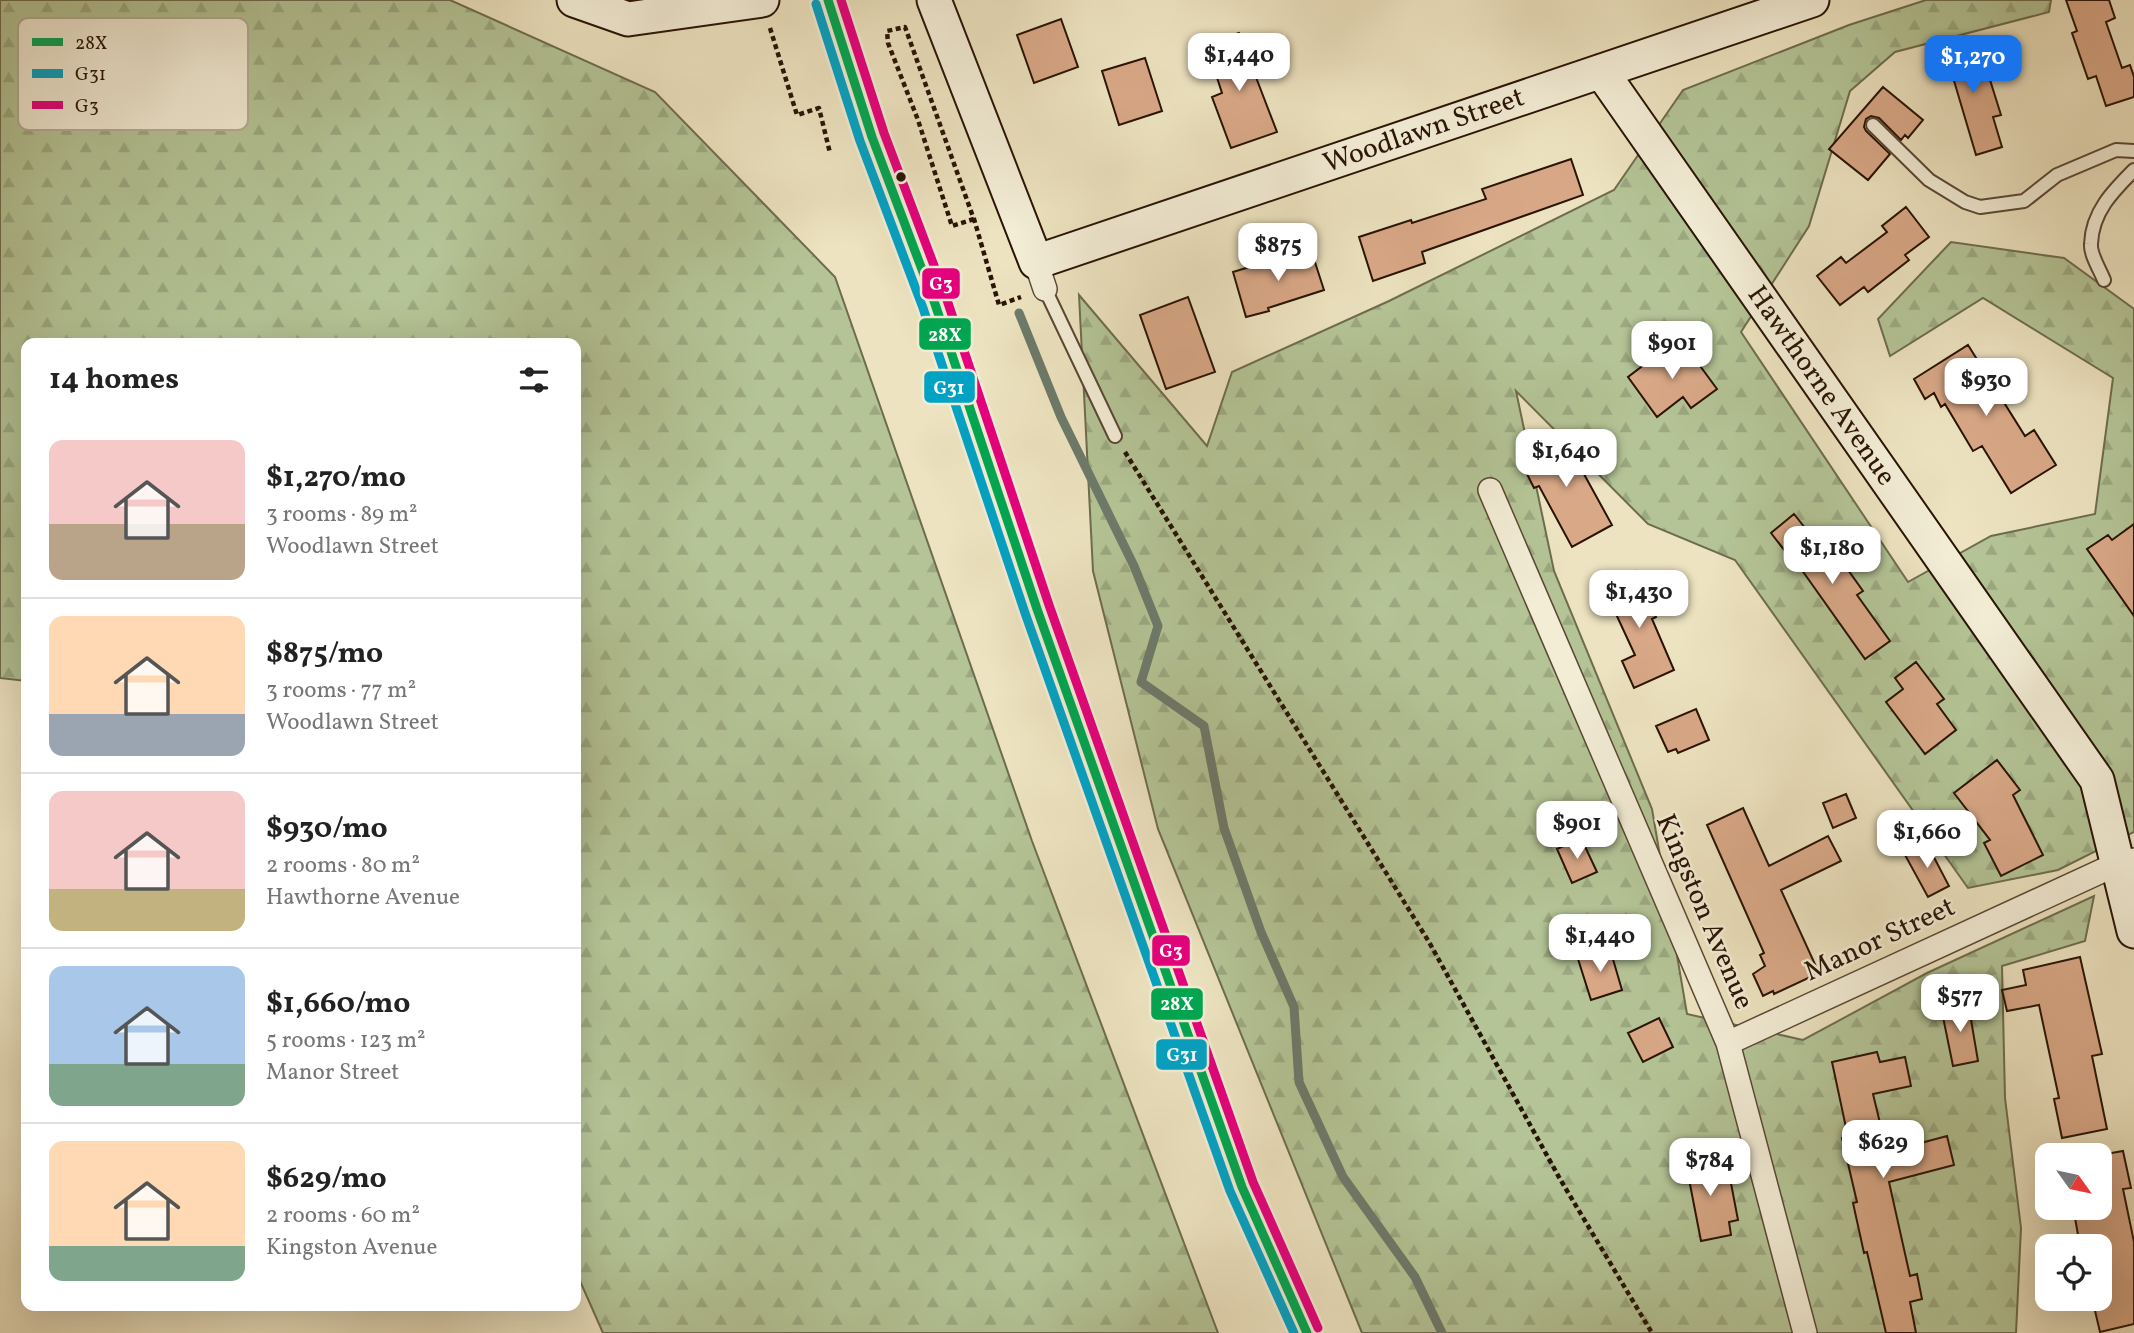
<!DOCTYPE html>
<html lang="en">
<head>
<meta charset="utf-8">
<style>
  body { margin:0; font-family:Vollkorn,serif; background:#f6f6f6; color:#222; height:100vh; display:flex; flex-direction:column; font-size:26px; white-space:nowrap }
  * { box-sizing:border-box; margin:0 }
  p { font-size:23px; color:#767676 }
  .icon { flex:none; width:38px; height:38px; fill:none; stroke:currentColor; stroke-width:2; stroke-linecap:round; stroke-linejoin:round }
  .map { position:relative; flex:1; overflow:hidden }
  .details { position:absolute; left:21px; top:338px; width:560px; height:973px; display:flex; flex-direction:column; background:#fff; border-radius:14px; box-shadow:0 7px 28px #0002 }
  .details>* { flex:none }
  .needle { width:46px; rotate:123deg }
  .buttons { position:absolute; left:2035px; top:1143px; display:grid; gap:14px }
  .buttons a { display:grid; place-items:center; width:77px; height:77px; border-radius:14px; background:#fff; box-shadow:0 7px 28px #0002; font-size:35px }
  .price { position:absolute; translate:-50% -60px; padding:0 16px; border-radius:14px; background:#fff; color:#222; font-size:23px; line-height:46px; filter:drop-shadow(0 2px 4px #0008) }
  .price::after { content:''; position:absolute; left:50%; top:42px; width:21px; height:16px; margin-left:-10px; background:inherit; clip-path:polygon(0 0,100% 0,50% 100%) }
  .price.active { background:#1a73e8; color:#fff }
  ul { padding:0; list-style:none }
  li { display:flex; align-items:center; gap:21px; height:175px; padding:0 28px }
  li+li { border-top:2px solid #e0e0e0 }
  li span { display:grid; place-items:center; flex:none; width:196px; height:140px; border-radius:14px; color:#555 }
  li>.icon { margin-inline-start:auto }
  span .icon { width:84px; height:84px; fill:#fffc; stroke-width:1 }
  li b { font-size:30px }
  h2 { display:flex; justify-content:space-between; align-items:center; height:84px; padding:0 28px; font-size:30px }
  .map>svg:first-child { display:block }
  .forest { fill:url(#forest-firs); stroke:#6e6c4e; stroke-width:2 }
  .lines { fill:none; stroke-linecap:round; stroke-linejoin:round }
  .stream { stroke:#6d7a6b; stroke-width:9 }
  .building { fill:#d9a887; stroke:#291305; stroke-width:2 }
  .lane-casing { stroke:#5a4734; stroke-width:16 }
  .street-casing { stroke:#5a4734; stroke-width:26 }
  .secondary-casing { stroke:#291305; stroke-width:37 }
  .path { stroke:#291305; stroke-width:4.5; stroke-dasharray:5 3.5; stroke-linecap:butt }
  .lane { stroke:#f3edd6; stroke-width:12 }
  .street { stroke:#f3edd6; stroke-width:23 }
  .secondary { stroke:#f3edd6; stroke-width:33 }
  .bus-1-casing { stroke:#f3edd6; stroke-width:14 }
  .bus-2-casing { stroke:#f3edd6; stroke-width:14 }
  .bus-3-casing { stroke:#f3edd6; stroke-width:14 }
  .bus-1 { stroke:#00a651; stroke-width:9 }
  .bus-2 { stroke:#02a2c4; stroke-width:9 }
  .bus-3 { stroke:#e5007d; stroke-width:9 }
  .bus-dot { fill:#291305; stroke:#f3edd6; stroke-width:2.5 }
  .labels { text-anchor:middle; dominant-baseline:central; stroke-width:5; stroke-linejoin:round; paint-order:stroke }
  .street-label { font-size:28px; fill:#291305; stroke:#f3edd6 }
  .key { fill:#f3edd6; stroke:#b6ac97; stroke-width:2 }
  .key-label { font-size:19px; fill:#291305 }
  .line-badge { stroke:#f3edd6; stroke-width:2.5 }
  .badge-label { font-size:19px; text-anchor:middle; font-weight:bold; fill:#fff }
</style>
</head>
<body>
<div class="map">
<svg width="2134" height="1333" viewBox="0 0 2134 1333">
  <defs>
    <pattern id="forest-firs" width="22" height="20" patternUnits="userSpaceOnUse" patternTransform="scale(1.75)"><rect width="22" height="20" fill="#b4c496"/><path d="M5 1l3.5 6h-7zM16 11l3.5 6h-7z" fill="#9ba880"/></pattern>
  </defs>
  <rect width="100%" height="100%" fill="#ede3c0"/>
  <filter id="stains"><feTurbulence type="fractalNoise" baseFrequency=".00286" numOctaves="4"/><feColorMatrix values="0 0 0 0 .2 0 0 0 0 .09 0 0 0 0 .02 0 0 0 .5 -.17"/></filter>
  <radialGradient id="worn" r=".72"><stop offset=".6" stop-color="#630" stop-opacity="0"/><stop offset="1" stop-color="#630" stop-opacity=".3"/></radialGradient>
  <path class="forest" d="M0,0H450L655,92L835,277L1032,841L1218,1333H603L576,1272V343H26V681L0,678Z
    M1926,0H2051L2049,12L1895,52L1850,91L1809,226L1741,332L1908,582L1991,536L2095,514L2113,378L1983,298L1890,356L1878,319L1951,242L2064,258L2134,309V832L2058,870L1968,888L1735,560L1648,524L1516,391L1554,571L1652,809L1687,1014L1803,1040L1927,973L2094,896L2085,941L2002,966L2005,1098L2021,1228L2016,1333H1362L1158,829L1093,571L1079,295L1207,446L1232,372L1389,301L1614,190L1683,90L1849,25Z"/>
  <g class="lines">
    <path class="stream" d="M1019,313L1061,417L1134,566L1158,626L1141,682L1204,726L1224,828L1261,932L1294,1007L1299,1082L1343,1177L1415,1277L1442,1333"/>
  </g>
  <path class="building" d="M2066,0H2109L2115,18L2106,22L2122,68L2130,65L2134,77V97L2106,106L2096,76L2088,79L2072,33L2077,31Z
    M1061,19L1078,67L1034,83L1017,35Z
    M1239,33L1277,132L1231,148L1212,97L1222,93L1206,44Z
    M1972,41L1980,65L1985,64L2001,115L1993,117L2002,147L1976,155L1952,74L1943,77L1936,53Z
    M1145,58L1162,111L1119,125L1102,71Z
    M1883,87L1923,120L1908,138L1905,135L1901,140L1879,118L1871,116L1866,119L1864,127L1866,131L1890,154L1868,180L1829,149Z
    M1571,159L1583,195L1422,252L1425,263L1373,281L1359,237L1411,220L1412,223L1486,199L1482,189Z
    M1906,207L1929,237L1905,255L1909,260L1868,292L1864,287L1840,305L1817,276L1841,257L1846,263L1887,232L1882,226Z
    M1311,250L1324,290L1268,308L1269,311L1246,317L1233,272L1256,265L1257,268Z
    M1188,297L1215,372L1166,389L1140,315Z
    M1674,342L1687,360L1692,355L1717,389L1691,408L1683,397L1657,417L1628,377Z
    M1968,345L2025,436L2034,430L2056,465L2011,493L1982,446L1973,451L1945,404L1941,407L1934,393L1925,399L1914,379Z
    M1567,433L1582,464L1579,465L1612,525L1572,547L1539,486L1534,488L1519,458Z
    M1794,514L1837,568L1843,563L1863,591L1857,595L1890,641L1865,659L1794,559L1792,560L1771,533Z
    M2134,524V616L2087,549L2108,535L2112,540Z
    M1635,571L1656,617L1652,619L1674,670L1634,688L1622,661L1635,655L1603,586Z
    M1916,662L1944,699L1937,704L1956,730L1925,754L1886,702L1903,689L1895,678Z
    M1696,709L1709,740L1678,753L1676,749L1668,752L1656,726Z
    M1997,760L2020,790L2013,795L2043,855L2001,876L1984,843L1990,840L1954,793Z
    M1846,794L1856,818L1833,828L1823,803Z
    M1743,808L1769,866L1828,836L1841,861L1781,890L1819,973L1774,994L1773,991L1763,996L1753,974L1765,966L1760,955L1764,953L1707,825Z
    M1581,838L1597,872L1572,883L1557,849Z
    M1927,844L1949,886L1928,897L1905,855Z
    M1610,949L1622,990L1591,1000L1578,959Z
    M2080,957L2102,1054L2092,1056L2107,1129L2062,1138L2054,1099L2059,1098L2039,1005L2007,1011L2002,990L2026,985L2023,970Z
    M1968,1002L1978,1061L1953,1066L1941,1007Z
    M1659,1018L1673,1047L1643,1062L1628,1033Z
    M1877,1052L1880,1062L1905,1057L1911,1086L1873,1094L1887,1152L1947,1136L1954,1165L1889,1182L1910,1276L1917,1274L1922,1299L1910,1302L1916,1333H1886L1867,1252L1864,1253L1853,1203L1857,1202L1842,1138L1848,1137L1832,1062Z
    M1693,1140L1709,1181L1730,1178L1738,1220L1729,1222L1731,1235L1701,1241L1682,1143Z
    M2123,1151L2131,1188L2123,1189L2134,1242V1324L2100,1332L2092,1298H2100V1246H2080L2075,1218L2100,1213V1155Z"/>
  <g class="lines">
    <g class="lane-casing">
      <path id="lane" d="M828,0L872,137L935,304L1037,609L1242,1187L1307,1333
        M1873,125L1929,180L1965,202L1980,207L2024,201L2057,175L2116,150L2134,151
        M2104,280C2100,270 2090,254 2091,244C2092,212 2113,191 2134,170
        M1045,289L1115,436"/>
    </g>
    <g class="street-casing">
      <path id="street" d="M1036,262L1045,289
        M1490,490L1728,1043L1805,1333
        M1728,1043L2119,863L2134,860"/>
    </g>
    <g class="secondary-casing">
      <path id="secondary" d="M574,0L628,19L762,0
        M934,0L1036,262L1812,0
        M1601,71L2097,780L2134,931"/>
    </g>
    <path class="path" d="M770,28L797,115L819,108L830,153
      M974,219L952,226L918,120L888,43L887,31L905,27L972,214L974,219L999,305L1021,297
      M1125,452L1429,942L1560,1179L1652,1333"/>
    <use href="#lane" class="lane"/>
    <use href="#street" class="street"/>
    <use href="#secondary" class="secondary"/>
    <g class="bus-1-casing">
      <path id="bus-1" d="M828,0L872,137L935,304L1037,609L1242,1187L1307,1333"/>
    </g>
    <g class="bus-2-casing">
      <path id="bus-2" d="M816,4L860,141L923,308L1025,613L1230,1191L1294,1333"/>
    </g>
    <g class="bus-3-casing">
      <path id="bus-3" d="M841,0L884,133L947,300L1049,605L1253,1182L1318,1328"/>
    </g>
    <use href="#bus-1" class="bus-1"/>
    <use href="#bus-2" class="bus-2"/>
    <use href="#bus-3" class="bus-3"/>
  </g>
  <circle class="bus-dot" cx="901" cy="177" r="6"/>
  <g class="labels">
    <g class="street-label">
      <text transform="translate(1424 131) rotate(-19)">Woodlawn Street</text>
      <text transform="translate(1821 386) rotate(55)">Hawthorne Avenue</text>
      <text transform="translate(1704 912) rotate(67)">Kingston Avenue</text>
      <text transform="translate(1880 940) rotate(-25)">Manor Street</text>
    </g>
  </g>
  <rect x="18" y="18" width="230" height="112" rx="10" class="key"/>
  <rect x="32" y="38" width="31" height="8" fill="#00a651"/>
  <rect x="32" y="69" width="31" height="9" fill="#02a2c4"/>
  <rect x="32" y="101" width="31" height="8" fill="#e5007d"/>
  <g class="key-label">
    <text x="75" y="49">28X</text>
    <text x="75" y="80">G31</text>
    <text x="75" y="112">G3</text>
  </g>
  <g class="line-badge">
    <rect x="921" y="267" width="40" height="33" rx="7" fill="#e5007d"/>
    <rect x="918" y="317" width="54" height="34" rx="7" fill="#00a651"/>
    <rect x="923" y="370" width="53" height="34" rx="7" fill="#02a2c4"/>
    <rect x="1151" y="934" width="40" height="33" rx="7" fill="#e5007d"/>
    <rect x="1150" y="987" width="54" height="34" rx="7" fill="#00a651"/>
    <rect x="1155" y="1038" width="53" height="33" rx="7" fill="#02a2c4"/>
  </g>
  <g class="badge-label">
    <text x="941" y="290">G3</text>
    <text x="945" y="341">28X</text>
    <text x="949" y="394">G31</text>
    <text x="1171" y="957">G3</text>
    <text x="1177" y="1010">28X</text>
    <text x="1182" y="1061">G31</text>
  </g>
  <rect width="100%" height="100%" filter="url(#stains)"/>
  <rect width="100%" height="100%" fill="url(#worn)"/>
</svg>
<div class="buttons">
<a><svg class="needle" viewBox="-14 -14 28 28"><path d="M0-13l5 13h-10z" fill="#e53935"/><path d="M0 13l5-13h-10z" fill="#767676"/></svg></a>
<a><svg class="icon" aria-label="locate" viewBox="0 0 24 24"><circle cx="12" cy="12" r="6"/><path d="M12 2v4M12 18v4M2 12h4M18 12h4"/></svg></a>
</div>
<b class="price" style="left:1239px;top:93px">$1,440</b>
<b class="price active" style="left:1973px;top:95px">$1,270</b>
<b class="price" style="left:1278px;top:283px">$875</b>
<b class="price" style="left:1672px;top:381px">$901</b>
<b class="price" style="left:1986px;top:418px">$930</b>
<b class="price" style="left:1566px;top:489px">$1,640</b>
<b class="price" style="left:1832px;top:586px">$1,180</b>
<b class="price" style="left:1639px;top:630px">$1,430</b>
<b class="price" style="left:1577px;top:861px">$901</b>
<b class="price" style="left:1927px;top:870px">$1,660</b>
<b class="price" style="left:1600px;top:974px">$1,440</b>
<b class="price" style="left:1960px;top:1034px">$577</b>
<b class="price" style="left:1883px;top:1180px">$629</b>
<b class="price" style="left:1710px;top:1198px">$784</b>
<section class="details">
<h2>14 homes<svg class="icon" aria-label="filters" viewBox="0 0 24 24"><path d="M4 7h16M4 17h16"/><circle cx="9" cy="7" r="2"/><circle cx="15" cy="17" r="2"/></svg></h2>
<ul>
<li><span style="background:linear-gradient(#f6c9c9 60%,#b9a48a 0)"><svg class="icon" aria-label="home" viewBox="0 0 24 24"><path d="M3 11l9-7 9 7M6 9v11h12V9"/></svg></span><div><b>$1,270/mo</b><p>3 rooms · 89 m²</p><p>Woodlawn Street</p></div></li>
<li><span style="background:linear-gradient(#ffd9b3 70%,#9aa5b1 0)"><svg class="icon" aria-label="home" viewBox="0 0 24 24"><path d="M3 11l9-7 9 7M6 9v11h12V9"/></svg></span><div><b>$875/mo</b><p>3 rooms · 77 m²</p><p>Woodlawn Street</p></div></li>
<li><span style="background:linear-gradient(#f6c9c9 70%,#c2b280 0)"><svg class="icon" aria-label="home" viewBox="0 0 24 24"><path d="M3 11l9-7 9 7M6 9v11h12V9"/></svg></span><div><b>$930/mo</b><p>2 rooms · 80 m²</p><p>Hawthorne Avenue</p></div></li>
<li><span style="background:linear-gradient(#a9c7e8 70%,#7fa58c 0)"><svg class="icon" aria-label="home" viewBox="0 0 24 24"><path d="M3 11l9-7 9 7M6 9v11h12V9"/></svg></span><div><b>$1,660/mo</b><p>5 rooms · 123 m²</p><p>Manor Street</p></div></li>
<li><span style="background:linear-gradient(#ffd9b3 75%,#7fa58c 0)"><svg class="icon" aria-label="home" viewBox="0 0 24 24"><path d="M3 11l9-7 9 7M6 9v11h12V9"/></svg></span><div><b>$629/mo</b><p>2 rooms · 60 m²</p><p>Kingston Avenue</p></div></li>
</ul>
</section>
</div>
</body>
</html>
